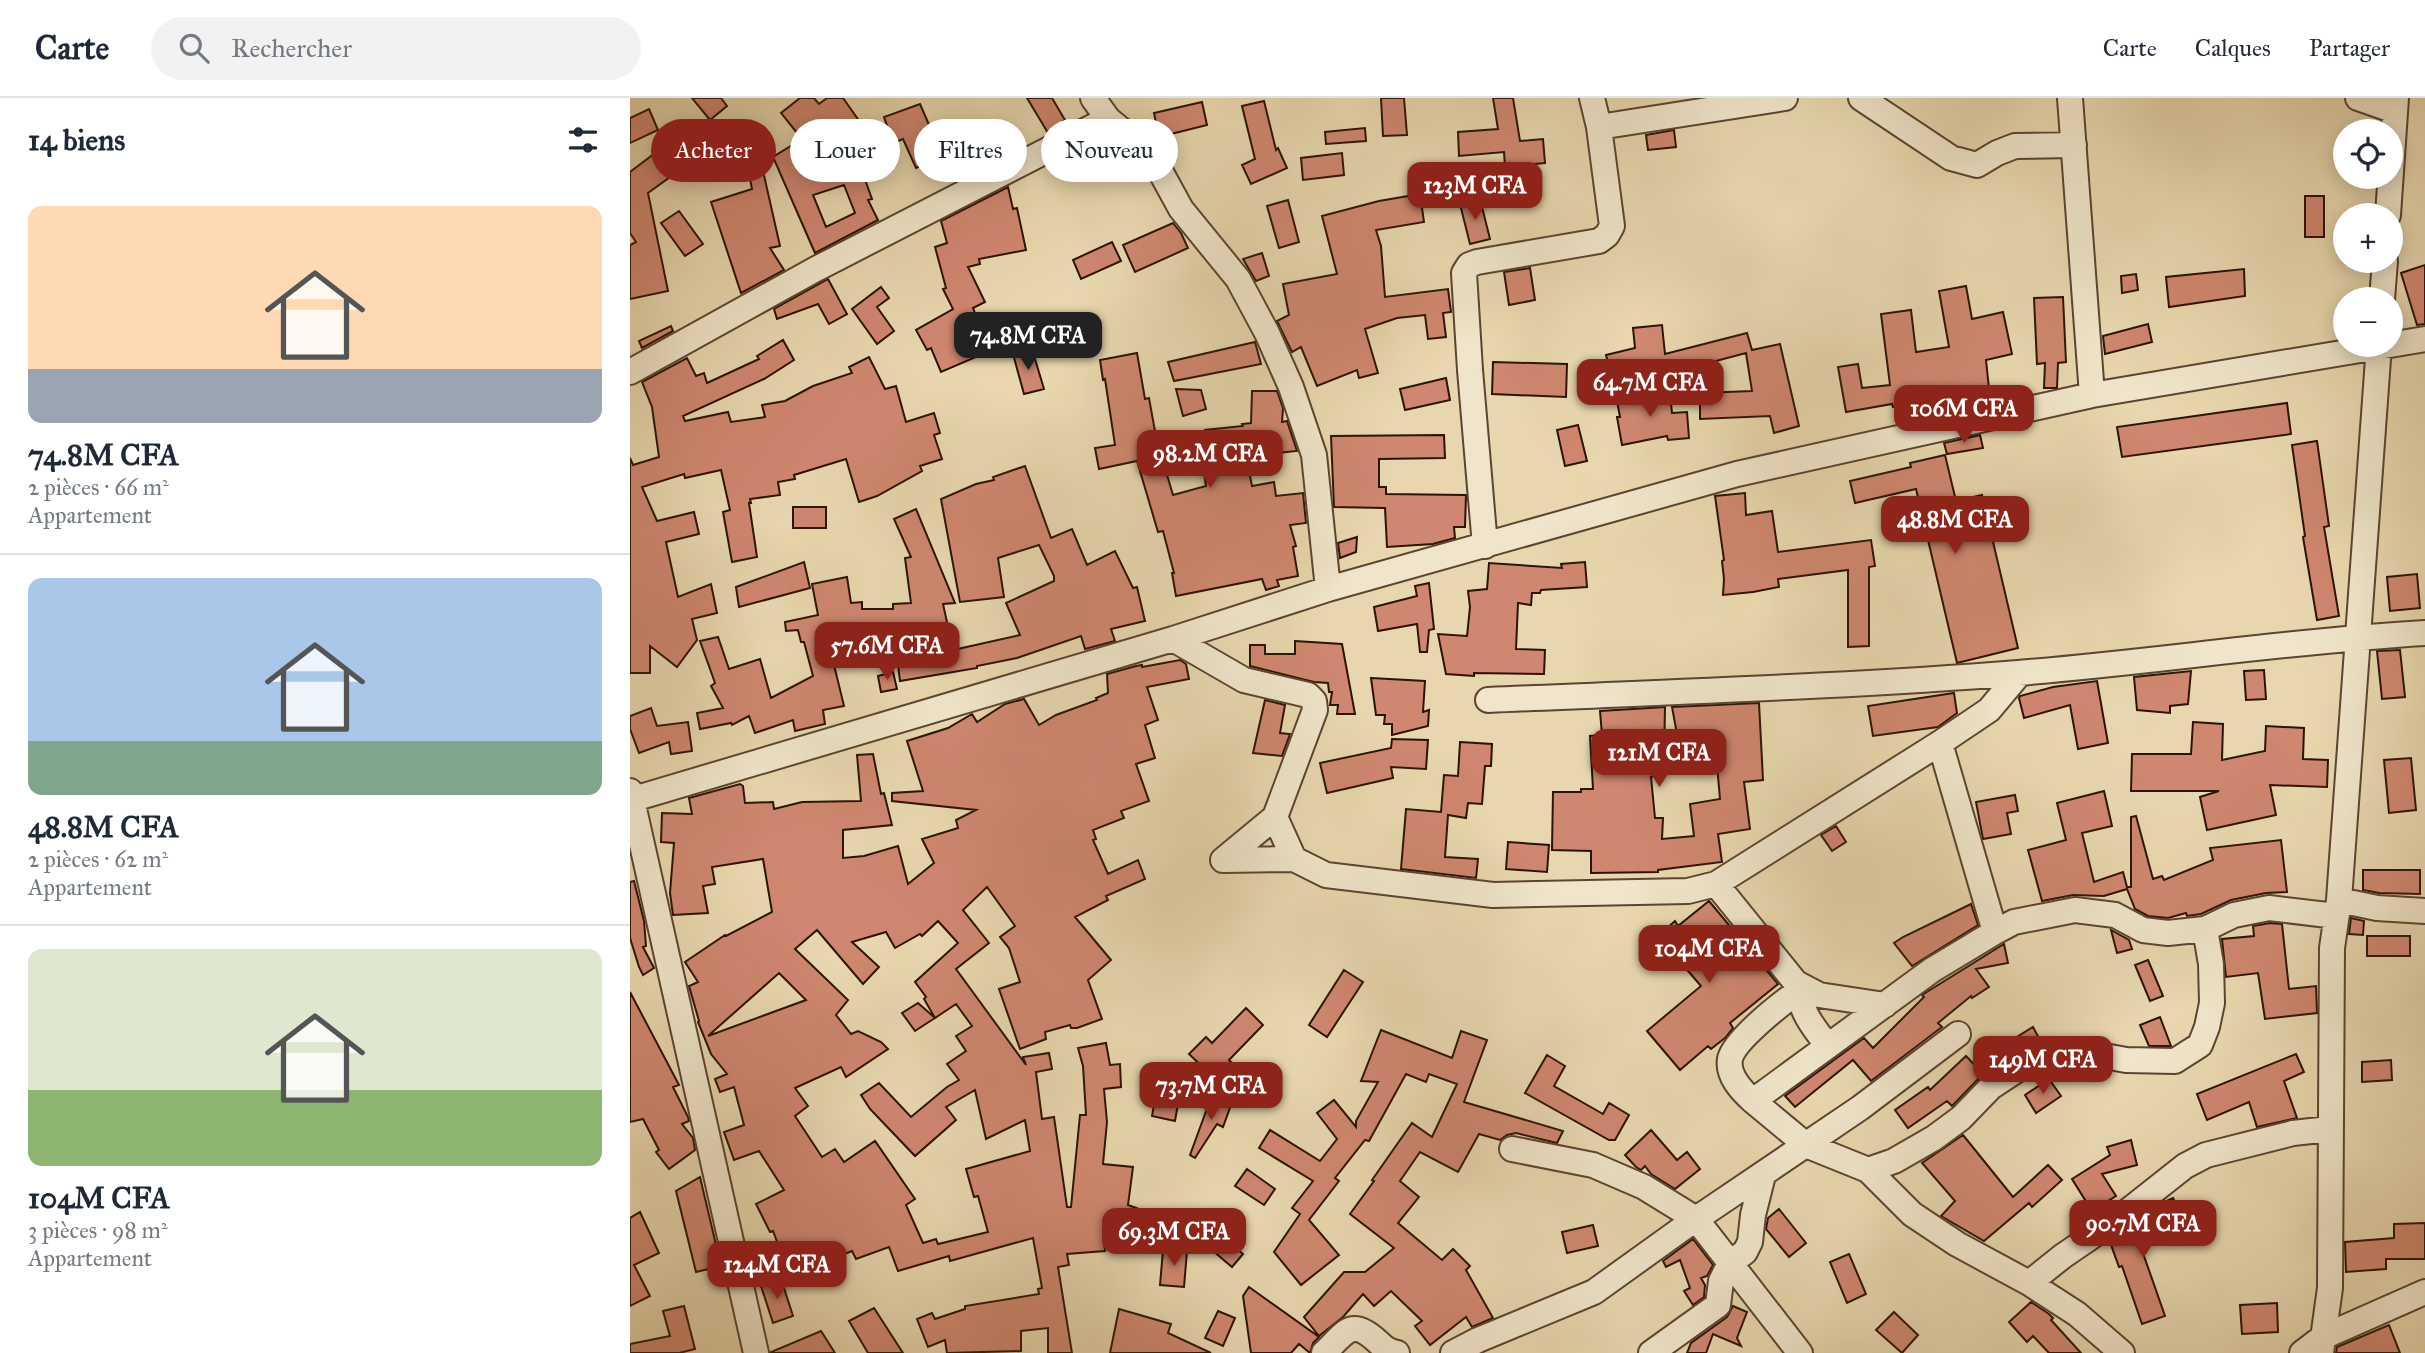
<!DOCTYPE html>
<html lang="fr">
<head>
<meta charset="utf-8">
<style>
  body { margin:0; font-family:"IM FELL Great Primer",serif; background:#f2f2f3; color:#1f2937; height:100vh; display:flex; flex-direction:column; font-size:26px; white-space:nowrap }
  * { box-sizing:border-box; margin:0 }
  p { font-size:23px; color:#747a83 }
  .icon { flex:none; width:38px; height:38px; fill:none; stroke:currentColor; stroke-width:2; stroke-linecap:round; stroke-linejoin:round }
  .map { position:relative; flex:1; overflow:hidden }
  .sheet { display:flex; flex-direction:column; background:#fff; width:630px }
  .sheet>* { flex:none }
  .guide { position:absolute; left:21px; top:21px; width:665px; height:63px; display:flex; gap:14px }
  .controls { position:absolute; left:1703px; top:21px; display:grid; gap:14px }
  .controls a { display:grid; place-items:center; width:70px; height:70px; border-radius:50%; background:#fff; box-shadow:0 4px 18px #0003; font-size:35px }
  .price { position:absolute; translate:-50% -60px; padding:0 16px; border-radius:14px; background:#8f2418; color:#fff; font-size:23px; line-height:46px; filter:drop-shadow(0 2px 4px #0008) }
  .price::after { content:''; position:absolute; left:50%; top:42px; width:21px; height:16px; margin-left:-10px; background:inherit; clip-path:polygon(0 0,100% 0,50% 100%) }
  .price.on { background:#222; color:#fff }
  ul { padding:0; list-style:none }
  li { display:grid; align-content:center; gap:14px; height:371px; padding:0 28px }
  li+li { border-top:2px solid #e0e1e3 }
  li span { display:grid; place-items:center; height:217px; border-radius:14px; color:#555 }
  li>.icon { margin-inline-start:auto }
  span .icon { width:126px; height:126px; fill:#fffc; stroke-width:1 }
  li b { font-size:30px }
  h2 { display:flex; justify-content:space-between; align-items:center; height:84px; padding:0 28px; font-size:30px }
  .pill { padding:0 24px; border-radius:32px; background:#fff; box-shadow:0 4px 18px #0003; font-size:24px; line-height:63px }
  .pill.on { background:#8f2418; color:#fff }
  header { display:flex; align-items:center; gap:42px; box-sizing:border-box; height:98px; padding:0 35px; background:#fff; border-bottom:2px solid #e0e1e3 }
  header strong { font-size:33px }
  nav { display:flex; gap:38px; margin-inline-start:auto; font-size:24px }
  .search { width:490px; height:63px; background:#f2f2f3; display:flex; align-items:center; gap:18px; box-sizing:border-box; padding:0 24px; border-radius:38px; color:#747a83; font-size:26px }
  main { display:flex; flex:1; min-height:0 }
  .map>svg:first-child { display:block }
  .building { fill:#cf876f; stroke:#2e1308; stroke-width:2; fill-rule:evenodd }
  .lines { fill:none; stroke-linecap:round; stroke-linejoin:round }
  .minor-casing { stroke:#5c4432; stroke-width:28 }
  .minor { stroke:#f0e5ca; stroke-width:24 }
</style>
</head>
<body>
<header>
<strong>Carte</strong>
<div class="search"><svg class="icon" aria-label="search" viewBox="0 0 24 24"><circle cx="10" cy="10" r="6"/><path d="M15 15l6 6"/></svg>Rechercher</div>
<nav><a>Carte</a><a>Calques</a><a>Partager</a></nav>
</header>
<main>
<section class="sheet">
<h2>14 biens<svg class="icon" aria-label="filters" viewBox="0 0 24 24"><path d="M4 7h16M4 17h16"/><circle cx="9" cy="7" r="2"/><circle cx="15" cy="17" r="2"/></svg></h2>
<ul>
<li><span style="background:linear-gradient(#ffd9b3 75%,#9aa5b1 0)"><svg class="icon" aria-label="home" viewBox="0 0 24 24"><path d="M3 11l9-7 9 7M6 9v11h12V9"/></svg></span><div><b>74.8M CFA</b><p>2 pièces · 66 m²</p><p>Appartement</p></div></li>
<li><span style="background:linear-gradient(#a9c7e8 75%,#7fa58c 0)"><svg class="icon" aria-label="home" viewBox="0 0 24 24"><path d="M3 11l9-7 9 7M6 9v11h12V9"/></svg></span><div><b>48.8M CFA</b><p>2 pièces · 62 m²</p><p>Appartement</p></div></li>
<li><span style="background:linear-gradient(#dfe7d0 65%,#8fb573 0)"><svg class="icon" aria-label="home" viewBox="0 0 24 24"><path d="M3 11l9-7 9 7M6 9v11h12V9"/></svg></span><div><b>104M CFA</b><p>3 pièces · 98 m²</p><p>Appartement</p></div></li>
</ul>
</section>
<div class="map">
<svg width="1795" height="1255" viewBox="0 0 1795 1255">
  <rect width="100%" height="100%" fill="#e8d7ae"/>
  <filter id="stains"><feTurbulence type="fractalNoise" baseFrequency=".00286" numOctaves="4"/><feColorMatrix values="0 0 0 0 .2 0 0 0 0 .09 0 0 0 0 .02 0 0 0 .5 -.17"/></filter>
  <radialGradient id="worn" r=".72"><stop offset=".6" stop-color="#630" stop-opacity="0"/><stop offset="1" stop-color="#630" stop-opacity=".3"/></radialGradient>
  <path class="building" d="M62,0H91L97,8L80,22Z
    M170,0H184L189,6L197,0H213L232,27L218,36L235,75L233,76L242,101L238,102L248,122L185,155L143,59L172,41L151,15ZM214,87L225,115L196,129L183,97Z
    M397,0H422L435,22L433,23L435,26L418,35Z
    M751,0H774L777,37L753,38Z
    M863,0H883L890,43L913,41L915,65L875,69L874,54L829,58L828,34L868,31Z
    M634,3L646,52L648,50L657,70L621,86L612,67L625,61L612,8Z
    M572,4L577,27L529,39L524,15Z
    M290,6L313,59L286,70L273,41L263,45L254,19Z
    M19,11L28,32L0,45V20Z
    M735,30L736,43L696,46L695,34Z
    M1044,32L1046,49L1018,52L1016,37Z
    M37,46L54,69L18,95L38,193L0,201V147L6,144L0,135V74Z
    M712,55L714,77L673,82L671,60Z
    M131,64L150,148L140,150L154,172L111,195L81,104L122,91L117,66Z
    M378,89L383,111L387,110L396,152L349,161L350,166L338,169L355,204L343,210L360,253L311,274L301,250L297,252L286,232L323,211L313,191L316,190L305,149L317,145L311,123Z
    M790,96L794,124L746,132L751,148L755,199L818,191L821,214L813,215L816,239L798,241L795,217L767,220L735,231L748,275L729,280L727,272L687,288L671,249L662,254L647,223L659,217L653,186L707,176L692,118L749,103Z
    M1675,98H1694V139H1675Z
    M850,101L860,141L840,146L830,106Z
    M658,102L669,144L649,150L637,108Z
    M49,113L73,146L55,158L31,125Z
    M543,125L551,135L558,150L505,174L493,147Z
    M482,144L491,163L451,181L443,162Z
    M632,155L639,178L626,183L613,161Z
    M1795,167V226L1787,227L1771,175Z
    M900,170L905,202L879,207L874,174Z
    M1614,171L1615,198L1539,209L1536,179Z
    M1506,176L1508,192L1492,195L1491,178Z
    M198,181L217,216L199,226L188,206L147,221L144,211Z
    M1336,188L1342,221L1373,214L1382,256L1356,262L1360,300L1263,309L1262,306L1216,314L1208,269L1228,266L1232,290L1260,287L1251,216L1281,212L1286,254L1319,249L1309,193Z
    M251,189L259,200L247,209L264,233L247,246L222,211Z
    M1433,199L1436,264L1428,265L1427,290H1414L1415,265L1407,266L1404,200Z
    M1518,226L1522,244L1475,256L1473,238Z
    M1032,227L1035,256L1117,235L1122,252L1150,246L1169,328L1144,335L1140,318L1070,321V295L1122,293L1116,255L984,290L976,257L1005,250L1003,230Z
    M41,228L43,233L12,250L9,243Z
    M153,242L164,262L134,281L53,318L55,323L98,314L101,324L135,319L132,307L155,303L183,288L222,275L219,269L239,259L255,291L266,288L276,324L304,315L310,335L304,337L312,361L290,368L292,373L247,398L229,404L216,361L164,377L165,381L148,384L150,397L120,401L121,405H119L127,459L102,464L93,414L100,412L91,372L55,380L54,376L12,389L27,423L64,414L69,436L36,444L48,499L81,486L87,515L62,521L67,542L47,569L20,548V575H0V360L3,367L29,359L22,309L12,284L57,260L66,278L74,275L77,285L129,261L127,258Z
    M625,244L631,266L544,283L538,264Z
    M402,251L414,291L394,296L383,256Z
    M507,255L515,301L519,300L530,361L532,360L543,397L576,388L574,375L579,374L575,332L613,328L612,326L621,325L622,293H647L653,310L652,324L657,323L667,353L616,358L622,388L644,384L646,398L673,395L676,425L660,427L666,448L663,449L668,478L647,482L649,488L636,492L632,481L546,498L542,475H544L533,433L528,434L507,363L469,371L465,350L485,347L475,281L473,282L470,262Z
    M863,264L937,266L936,299L862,296Z
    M816,280L820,302L775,312L770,291Z
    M546,291L571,292L576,311L553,318Z
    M1040,296L1042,315L1057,314L1059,340L1038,342L1037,338L992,347L987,319H990L986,298Z
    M1657,305L1661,336L1492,359L1487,329Z
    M948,327L957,363L935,368L927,332Z
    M814,337L815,360L749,361V389H756V396L836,397L835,429H824L825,440L803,446L757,449L755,410L704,409L701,338Z
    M1350,337L1353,350L1317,356L1314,345Z
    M1687,343L1699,428L1694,429L1709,518L1687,522L1673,439L1675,438L1662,347Z
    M1315,357L1326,403L1352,397L1388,550L1327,565L1286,391L1225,405L1220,383L1281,369L1280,365Z
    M395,368L421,440L442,431L457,467L485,453L503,490L507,489L515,523L481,531L485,543L455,551L451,538L387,560L347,568V570L270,583L264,535L238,534V525L195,530L214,608L193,612L195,626L165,633L163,622L125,635L119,618L102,627L101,625L70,631L67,615L93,610L81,588L85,585L70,543L88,539L99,571L130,561L141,600L183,578L174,544H171L168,532L156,533L155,524L188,517L182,486L217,479L221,505L232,504V511H263V506L281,505L275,460L281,459L264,421L286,411L325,505L313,506L323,552L390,537L376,505L424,483V478L409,447L368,460L374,499L330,504L311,401L346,386L364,382L363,379Z
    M1115,395L1116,417L1142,413L1148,454L1241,442L1245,468L1239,469V548L1218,549V472L1148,481L1149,489L1123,494L1093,497L1094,481L1092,463L1094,462L1085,398Z
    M163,409H196V430H163Z
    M727,439L726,454L710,460L708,445Z
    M174,464L180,490L109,509L106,489Z
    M955,464L957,489L911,492L910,495H902L901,507L888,505L886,551L915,552L914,576L844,575V578L816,576L808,536L837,538L840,509L838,493L857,491L859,465L932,470L931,466Z
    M1787,476L1790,510L1760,513L1757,479Z
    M799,485L804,531L799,532L797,554H790L787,526L748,533L744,509L787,498L785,488Z
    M665,543L712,546L725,616H707L708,607H700L702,594H699L698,585L684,584L620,568V547H635V556H665Z
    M1770,552L1775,599L1752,601L1747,553Z
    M550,562L556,566L559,581L517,589L528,622L515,627L525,660L506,666L519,703L491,713L494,720L463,732L466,741L463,742L478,776L508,762L515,781L476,798L478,802L445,819L481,862L458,882L472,921L447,930H441L440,927L415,934L416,941L390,951L369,891L390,884L379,850L370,839L385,828L357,789L333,812L359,845L326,871L396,967L393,959L419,955L422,971L406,974L412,1021L424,1019L437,1109H441L450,1017H456L453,968L448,950L476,945L480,967L490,966L491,989L474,991L477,1024L473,1066L503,1069L498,1107L542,1123L533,1146L518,1141L473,1132L475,1153L437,1156L439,1167L428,1169L442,1255H418V1230L391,1233V1253L317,1255L315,1242L298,1249L287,1221L302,1215L305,1221L335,1211V1208L409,1196L408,1191L412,1190L403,1140L320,1163L319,1158L268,1173L259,1149L226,1161L222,1153L212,1157L208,1146L155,1165L143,1133L140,1134L126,1106L154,1092L129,1053L104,1062L94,1034L114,1027L104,989L90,994L85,981L97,976L81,956L68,924L69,923L59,888L68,884L55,864L95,837L96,838L142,814L133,761L82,769L85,786L73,788L78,815L43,817L40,795L44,745L31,744L32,715L62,716L59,700L110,686L113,688L115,705L143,704L144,711L172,704L231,703L227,657L243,656L251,696L254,695L262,727L213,732V760L234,758L268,748L278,786L304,765L292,741L328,730L326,722L346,712L262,703V695L293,693L277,643L318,630L342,616L347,624L375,606L394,601L409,627L426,617L467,602L466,600L478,595L477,576L506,568L512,567V569ZM308,823L328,845L285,884L296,899L294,901L305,920L326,906L342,928L326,938L336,953L317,966L329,982L317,989L281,1019L249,985L231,997L240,1011L285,1058L326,1022L316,1009L345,992L356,1041L395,1022L400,1053L336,1071L344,1099L348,1098L358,1134L308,1146L306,1141L293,1145L276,1107L285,1101L245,1043L214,1064L205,1051L192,1059L165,1018L178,1008L165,990L211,969L216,979L258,951L251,944L228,933L221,936L206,917L218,902L165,851L187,832L233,886L249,869L222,844L256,834L265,850L290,836L292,838ZM149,875L176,902L78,938Z
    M1634,572L1636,601L1616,602L1614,573Z
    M1561,573L1558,606L1540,608V615L1507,612L1504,579Z
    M263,574L267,591L251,594L248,578Z
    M741,580L795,583L793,614L799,612L798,628L762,637V626H754L755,617H746Z
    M1467,583L1478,645L1448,651L1440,607L1394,620L1389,600L1390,598L1423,589Z
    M1324,595L1327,615L1308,629L1243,638L1238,608Z
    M635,602L655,607L650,635L660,636L652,658L623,655Z
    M1129,605L1133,682L1114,684L1120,731L1088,736L1092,764L1028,772V774L961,775V753L922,752L923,694H951V691H963L960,638L972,637L970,613L1035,609L1034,659H1022L1024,678L1021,679L1025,720H1033L1032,741L1064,738L1060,706L1090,701L1086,656L1051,658L1042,609Z
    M21,610L27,628L58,624L62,653L41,656L39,644L9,655L0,631V618Z
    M1563,624L1593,626L1592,662L1635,653L1636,628L1674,630L1673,661L1698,662L1697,689L1640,687L1646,717L1577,732L1570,699L1589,693H1501L1502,656H1561Z
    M762,641L798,642L796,671L761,669L763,680L697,695L690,665L761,650Z
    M830,644L862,646L861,668H855L852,706L838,705L836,720L818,717L815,759L848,761L846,780L771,771L776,711L811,714L814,677L828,678Z
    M1781,660L1786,712L1759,715L1754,662Z
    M1474,693L1482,728L1452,735L1464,784L1493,774L1497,789H1501V719L1506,718L1523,781L1532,778L1534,782L1583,762L1580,750L1651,742L1657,794L1636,795L1601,802L1571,816L1557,818L1556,815L1538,820L1518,818L1505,811L1497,791L1474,798L1443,797L1412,803L1398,752L1436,742L1427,705Z
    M1385,697L1388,713L1377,715L1381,736L1353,741L1346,704Z
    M1206,728L1216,744L1202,753L1191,737Z
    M878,744L919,747L917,774L876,771Z
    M1733,772H1790V796L1749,795L1733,792Z
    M4,783L14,823L16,848L13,849L24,870L13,877L9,869L0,840V784Z
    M1079,803L1148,886L1100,925L1103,930L1095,940L1081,951L1078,948L1050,972L1017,933L1071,888L1028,838L1045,823L1048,828Z
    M1341,806L1348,827L1282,868L1264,845L1273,839Z
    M1721,820L1734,823L1733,837L1719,836Z
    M1640,825L1652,826L1659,891L1686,888L1687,915L1635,921L1628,875L1596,879L1592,841L1624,838L1623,828Z
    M1481,832L1499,842L1502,851L1487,855Z
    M1737,838H1780V858H1737Z
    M1374,846L1378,865L1346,871L1359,889L1342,900L1341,898L1308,925L1312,929L1241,983L1223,962L1165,1009L1155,998L1234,940L1243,950L1294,899L1292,897Z
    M1518,862L1533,898L1520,903L1505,867Z
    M714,872L733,884L697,939L679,927Z
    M0,894L49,987L43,989L58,1019L59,1023L52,1026L63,1040L65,1052L39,1071L26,1054L29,1052L13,1021L0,1024Z
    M288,905L305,920L285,933L272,915Z
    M616,910L633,927L599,962L601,964L585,981L559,956L576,939L582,945Z
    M1530,919L1541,948H1519L1510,927Z
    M1403,929L1411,944L1394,949L1375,962L1369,950Z
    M751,932L822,960L831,933L857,942L834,1004L933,1033L927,1045L886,1035L877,1037L870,1042L849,1036L828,1074L790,1054L770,1083L789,1099L768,1125L812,1162L823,1151L840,1168L836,1172L863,1220L842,1229L836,1219L800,1247L785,1228L792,1223L761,1193L744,1208L733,1196L713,1219L689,1238L674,1219L714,1174H735L764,1150L720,1116L744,1083L742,1082L782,1025L802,1039L827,986L799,976L796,984L776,976L739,1043L735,1042L705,1080L709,1083L679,1122L709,1157L671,1187L644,1154L670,1116L662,1110L683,1083L629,1050L640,1032L690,1063L707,1041L687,1015L704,1002L726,1029V1023L748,984L731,983Z
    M1666,956L1674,974L1654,983L1667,1020L1627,1029L1619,1004L1577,1022L1567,996Z
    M917,957L935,968L924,988L973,1016L979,1005L999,1017L985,1042H979L895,995Z
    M1336,958L1353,976L1322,1008L1317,1003L1278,1030L1265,1012L1298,989L1300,992Z
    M1761,962L1762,982L1732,984V964Z
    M530,974L582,984L563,1002L549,1000L545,1023L522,1018Z
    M1419,981L1431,998L1406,1015L1395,997Z
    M582,997L602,1004L593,1029L587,1026L565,1060L560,1057Z
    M1021,1032L1047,1062L1057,1054L1070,1071L1045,1091L1021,1076L1015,1068L1011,1072L1006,1069L995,1057Z
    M1333,1037L1383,1099L1418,1067L1432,1082L1402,1109L1399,1105L1354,1143L1311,1118L1325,1103L1292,1065Z
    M1501,1042L1507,1067L1472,1076L1486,1098L1462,1113L1442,1081L1480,1057L1477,1049Z
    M617,1071L645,1091L634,1107L605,1088Z
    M70,1079L91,1168L66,1174L46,1093Z
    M1543,1100L1551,1118L1507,1138L1535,1218L1512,1226L1492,1168L1489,1169L1480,1144L1532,1105Z
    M1149,1111L1176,1145L1159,1159L1136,1131L1138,1120Z
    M10,1114L29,1155L4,1167L20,1198L0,1208V1120Z
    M1795,1125V1161H1756V1171L1716,1174L1715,1144L1764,1140V1126Z
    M963,1127L968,1148L937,1155L932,1134Z
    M595,1140L613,1156L602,1169L583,1153Z
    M1063,1141L1083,1167L1077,1178L1071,1180L1075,1187L1074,1199L1063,1207L1054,1193L1060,1190L1050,1162L1036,1169L1033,1163Z
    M533,1152L557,1153L554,1189L530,1187Z
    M1219,1156L1236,1196L1217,1205L1200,1164Z
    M151,1181L163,1218L143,1225L131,1188Z
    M619,1189L689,1239L683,1245L680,1255L669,1246L661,1255H621L613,1198Z
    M1401,1204L1419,1216L1423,1220L1421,1222L1451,1255H1419L1403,1238L1397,1244L1379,1224Z
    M1647,1205L1648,1234L1612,1236L1610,1207Z
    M54,1208L65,1251L49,1255H0V1246L40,1238L33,1213Z
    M1103,1208L1117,1214L1107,1240L1111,1248L1083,1236L1076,1255H1057L1061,1245L1097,1219Z
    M244,1210L273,1255H238L219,1223Z
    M489,1211L541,1226L538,1235L581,1255H480Z
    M588,1213L605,1220L593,1248L575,1240Z
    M1264,1214L1288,1237L1272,1255L1246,1232Z
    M1759,1227L1770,1255H1706L1707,1249Z
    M191,1233L205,1255H140L141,1254Z"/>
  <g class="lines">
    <g class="minor-casing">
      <path id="minor" d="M463,0L478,21L505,43L528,69L551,111L608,181L637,235L661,289L684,357L698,491
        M1231,0L1321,60L1347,67L1367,55L1385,48L1444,47
        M1440,0L1462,297
        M1728,0L1765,13
        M969,29L1155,0
        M1758,117L1766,0
        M1752,201L1755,163
        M0,274L186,171L478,21
        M855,448L840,272L834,175L839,167L847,164L969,143L977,137L982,128L969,29L962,0
        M543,541L614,582L678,597L684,603L685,612L645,719L664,761L696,777L863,797L1058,793L1086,786L1310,645L1359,612L1390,575
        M858,602C1035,594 1212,589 1388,575C1524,564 1659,543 1795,535
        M1310,645L1365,834
        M0,693L126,1255
        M0,702L543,541L698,491L1107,376L1462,297L1795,241
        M593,762L664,761
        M593,762L645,719
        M1086,786L1166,885L1189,897L1255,907
        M1709,802L1747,810L1795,813
        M1166,885C1171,913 1181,927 1198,948
        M1123,1003C1112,993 1097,978 1100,961C1104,942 1151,906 1167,894
        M882,1051L963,1067L1014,1089L1066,1121L1170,1255
        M1238,1072L1264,1063L1304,1040L1331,1020L1361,989L1402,962L1442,952L1496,962L1545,963L1570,947L1577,929L1582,905L1581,866L1575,831
        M1066,1121L1230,1010L1328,936
        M1399,1185L1433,1158L1493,1117L1555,1068L1576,1057L1663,1035L1699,1031
        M694,1255C716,1234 721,1219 748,1244C754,1250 758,1253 767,1255
        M823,1255L848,1242L964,1194L1060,1125
        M1021,1255L1088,1207L1091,1183L1100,1165L1115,1154L1120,1144L1123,1117L1133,1077
        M1492,1255L1447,1216L1399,1185L1327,1146L1282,1116L1238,1072L1176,1047L1123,1003L1302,872L1365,834L1384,824L1445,812L1485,817L1513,832L1538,835L1575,831L1604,817L1639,810L1706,818
        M1672,1255L1693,1239L1795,1194
        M1691,1255L1700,1190L1702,850L1709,802L1749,247"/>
    </g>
    <use href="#minor" class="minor"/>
  </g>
  <rect width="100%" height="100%" filter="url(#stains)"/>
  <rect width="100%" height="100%" fill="url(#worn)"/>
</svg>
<div class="controls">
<a><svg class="icon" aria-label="locate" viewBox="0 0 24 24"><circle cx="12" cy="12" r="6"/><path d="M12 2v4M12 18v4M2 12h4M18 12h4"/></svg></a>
<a>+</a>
<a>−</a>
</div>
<b class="price" style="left:845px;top:124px">123M CFA</b>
<b class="price on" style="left:398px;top:274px">74.8M CFA</b>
<b class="price" style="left:1020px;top:321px">64.7M CFA</b>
<b class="price" style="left:1334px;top:347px">106M CFA</b>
<b class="price" style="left:580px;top:392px">98.2M CFA</b>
<b class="price" style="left:1325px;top:458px">48.8M CFA</b>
<b class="price" style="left:257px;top:584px">57.6M CFA</b>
<b class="price" style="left:1029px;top:691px">121M CFA</b>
<b class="price" style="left:1079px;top:887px">104M CFA</b>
<b class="price" style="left:1413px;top:998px">149M CFA</b>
<b class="price" style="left:581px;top:1024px">73.7M CFA</b>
<b class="price" style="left:1513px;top:1162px">90.7M CFA</b>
<b class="price" style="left:544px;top:1170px">69.3M CFA</b>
<b class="price" style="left:147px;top:1203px">124M CFA</b>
<div class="guide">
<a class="pill on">Acheter</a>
<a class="pill">Louer</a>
<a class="pill">Filtres</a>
<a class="pill">Nouveau</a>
</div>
</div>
</main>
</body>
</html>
